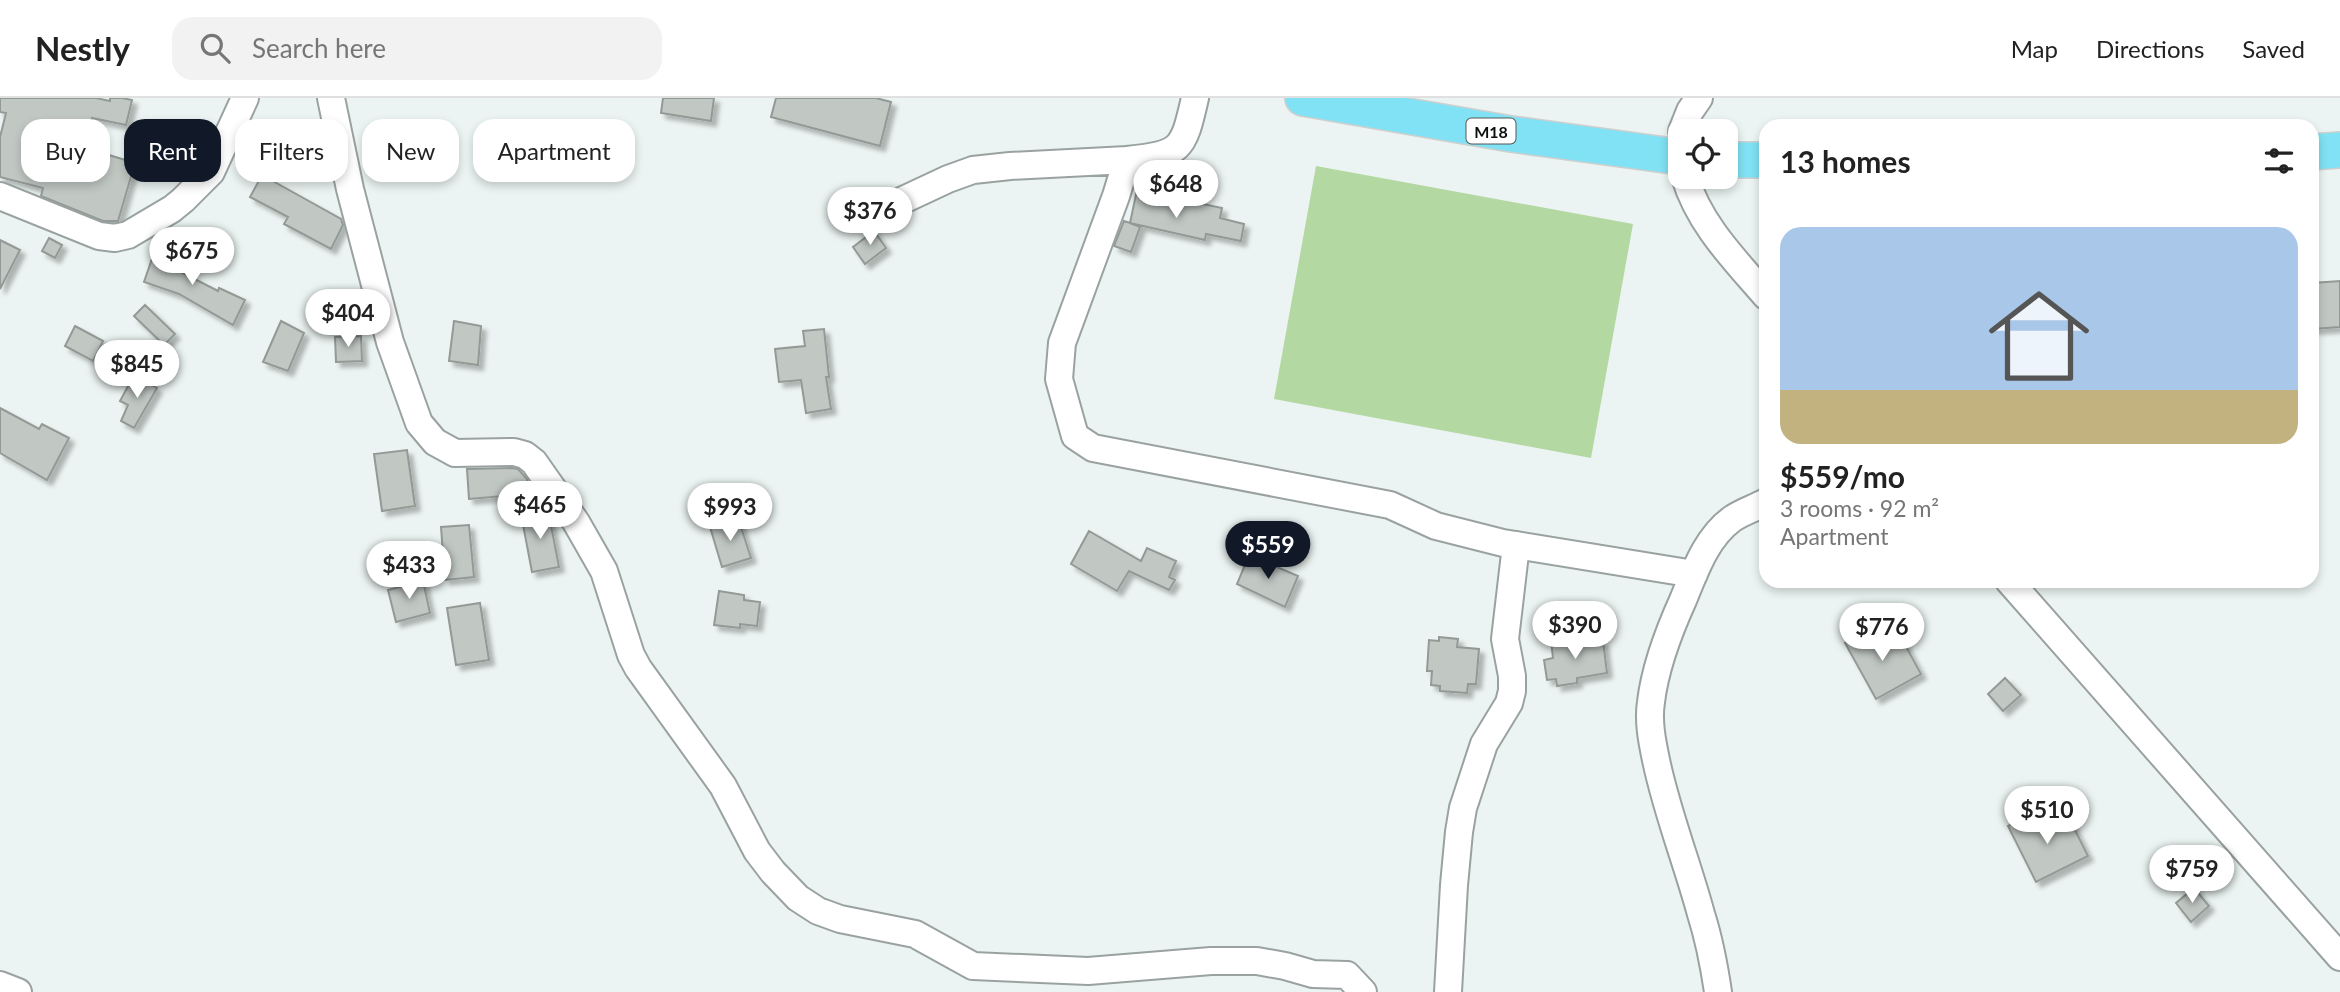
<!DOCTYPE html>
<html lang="en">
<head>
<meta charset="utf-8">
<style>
  body { margin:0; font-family:Lato,sans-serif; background:#f2f2f2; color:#222; height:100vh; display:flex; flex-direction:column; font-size:26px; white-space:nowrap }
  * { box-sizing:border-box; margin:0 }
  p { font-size:23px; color:#767676 }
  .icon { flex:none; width:38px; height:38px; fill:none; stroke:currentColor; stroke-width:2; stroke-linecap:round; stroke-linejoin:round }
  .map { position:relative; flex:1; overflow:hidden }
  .side { position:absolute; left:1759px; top:21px; width:560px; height:469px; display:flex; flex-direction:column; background:#fff; border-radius:21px; box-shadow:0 4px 10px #0003 }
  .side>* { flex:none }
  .banner { position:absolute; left:21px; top:21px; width:665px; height:63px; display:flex; gap:14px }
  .fabs { position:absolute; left:1668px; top:21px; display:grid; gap:14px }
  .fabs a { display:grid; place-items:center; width:70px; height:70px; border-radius:14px; background:#fff; box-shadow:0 4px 10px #0003; font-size:35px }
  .price { position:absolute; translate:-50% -60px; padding:0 16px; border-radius:24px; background:#fff; color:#222; font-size:23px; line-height:46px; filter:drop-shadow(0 2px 4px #0008) }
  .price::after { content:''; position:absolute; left:50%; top:42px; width:21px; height:16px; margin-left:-10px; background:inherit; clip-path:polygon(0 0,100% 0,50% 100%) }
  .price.selected { background:#111827; color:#fff }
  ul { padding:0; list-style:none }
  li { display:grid; align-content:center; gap:14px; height:371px; padding:0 21px }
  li+li { border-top:2px solid #e0e0e0 }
  li span { display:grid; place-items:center; height:217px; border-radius:21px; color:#555 }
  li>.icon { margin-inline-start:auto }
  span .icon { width:126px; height:126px; fill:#fffc; stroke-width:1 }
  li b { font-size:30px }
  h2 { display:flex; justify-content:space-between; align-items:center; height:84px; padding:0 21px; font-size:30px }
  .chip { padding:0 24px; border-radius:21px; background:#fff; box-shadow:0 4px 10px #0003; font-size:24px; line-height:63px }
  .chip.selected { background:#111827; color:#fff }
  header { display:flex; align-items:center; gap:42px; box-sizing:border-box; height:98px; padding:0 35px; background:#fff; border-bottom:2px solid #e0e0e0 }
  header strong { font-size:33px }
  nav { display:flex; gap:38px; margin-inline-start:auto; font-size:24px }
  .search { width:490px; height:63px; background:#f2f2f2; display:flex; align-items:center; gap:18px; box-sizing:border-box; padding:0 24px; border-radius:21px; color:#767676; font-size:26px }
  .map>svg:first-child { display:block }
  .green { fill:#b3d8a2 }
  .building { fill:#c1c8c4; stroke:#939a96; stroke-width:2; filter:url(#shadow) }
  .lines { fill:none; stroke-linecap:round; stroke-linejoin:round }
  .minor-casing { stroke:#9aa2a1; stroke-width:30 }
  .major-casing { stroke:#cecfcf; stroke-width:38 }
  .minor { stroke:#fff; stroke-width:26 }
  .major { stroke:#80e2f4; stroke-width:35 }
  .labels { text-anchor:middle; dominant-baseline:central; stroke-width:5; stroke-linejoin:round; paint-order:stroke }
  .shield { fill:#fff; stroke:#555756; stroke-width:2 }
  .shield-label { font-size:16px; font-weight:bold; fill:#0c0f0e }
</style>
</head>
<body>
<header>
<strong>Nestly</strong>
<div class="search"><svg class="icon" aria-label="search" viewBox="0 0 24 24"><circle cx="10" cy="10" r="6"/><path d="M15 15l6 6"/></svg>Search here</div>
<nav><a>Map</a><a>Directions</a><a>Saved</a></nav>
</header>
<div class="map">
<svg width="2340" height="894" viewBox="0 0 2340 894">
  <defs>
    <filter id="shadow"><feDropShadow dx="5" dy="5" stdDeviation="2" flood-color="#0004"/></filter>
  </defs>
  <rect width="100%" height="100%" fill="#ebf4f2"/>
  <path class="green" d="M1316,68L1633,126L1591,360L1274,301Z"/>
  <path class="building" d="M0,0H96L110,3V0H122L132,2L126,27L92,20L86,50L135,65L118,123H103L41,98L43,90L0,79V39L6,15L0,14Z
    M663,0H714L711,23L661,15Z
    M776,0H876L891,4L880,48L771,19Z
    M164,23L209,40L203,55L159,38Z
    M262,77L341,121L343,127L331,151L284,126L288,119L250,99Z
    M1137,92L1222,110L1220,120L1244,126L1241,143L1206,136L1205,142L1130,125L1140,129L1131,154L1114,148L1124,123L1130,125Z
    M874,133L886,150L865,166L853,149Z
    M49,140L62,147L55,160L42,153Z
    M0,142L20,152L0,191Z
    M156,149L178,156L173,170L218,193L219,190L245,202L233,227L179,196L144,184Z
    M2340,183V229L2312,231V185Z
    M145,207L175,236L164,247L134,218Z
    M281,223L304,235L288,273L263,264Z
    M454,223L481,228L478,267L449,263Z
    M75,228L103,243L93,263L65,248Z
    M824,231L829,279H826L831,311L806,315L801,282L779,284L775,251L805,248L803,233Z
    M361,238L362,263L336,264L335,239Z
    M134,277L157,290L134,330L121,323L128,307L120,303Z
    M0,310L39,331L42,326L69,340L47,382L0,355Z
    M407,352L415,408L382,413L374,356Z
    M512,370L518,371L527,381L528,396L469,401L467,371Z
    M548,412L559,469L532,474L521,416Z
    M738,420L751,460L722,469L710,429Z
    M469,427L474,479L445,482L441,429Z
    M1089,433L1141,463L1147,450L1176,463L1169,479L1175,482L1169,492L1129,473L1117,493L1071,466Z
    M1249,457L1298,478L1285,509L1237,486Z
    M423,483L430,515L396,524L388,492Z
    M719,493L744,497V502L760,504L757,528L740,526V530L714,527Z
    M480,505L489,562L456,567L447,510Z
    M1873,529L1886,552L1903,543L1921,576L1876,601L1845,545Z
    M1439,539L1458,541L1457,549L1479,551L1476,586H1468L1467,595L1440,593V588L1431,587L1432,573H1427L1429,542L1439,543Z
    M1572,540L1574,548L1603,543L1607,575L1577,580V585L1557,588L1556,581L1547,582L1544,562L1553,560L1551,543Z
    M2005,580L2021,597L2003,613L1988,596Z
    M2037,714L2046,733L2070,722L2088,758L2036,784L2008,728Z
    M2194,790L2209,808L2191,824L2176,805Z"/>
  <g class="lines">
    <g class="minor-casing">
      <path id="minor" d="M331,0L350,91L390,244L419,325L435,344L455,355L514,354L525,357L534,364L576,424L604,473L631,557L638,570L723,688L757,753L773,774L798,800L818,813L840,821L915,836L973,868L1088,873L1211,863H1257L1285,868L1313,876L1347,877L1363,894
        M1195,0C1183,53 1181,56 1127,62L1116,98L1062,245L1059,281L1075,338L1093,350L1390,407L1436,428L1503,445L1694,476
        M1682,33L1690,13L1699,0
        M1685,79C1699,126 1734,161 1766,198
        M0,98L99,138L115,140L128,137L172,111L183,102L211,74L245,0
        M901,103L948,81L973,72L1010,68L1127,62
        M2009,483L2340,859
        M0,887L18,894
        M1448,894L1454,787L1459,734L1463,710L1484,646L1509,605L1512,593V578L1505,541L1516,447
        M1718,894C1714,867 1709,841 1701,816C1687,764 1667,715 1656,662C1652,643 1648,623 1651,604C1655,570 1669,533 1683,502C1695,473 1706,440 1732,421C1742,414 1755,410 1766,404"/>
    </g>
    <g class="major-casing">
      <path id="major" d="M1303,0L1511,36L1680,59
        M2312,54L2340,52
        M1726,62H1766"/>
    </g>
    <use href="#minor" class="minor"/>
    <use href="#major" class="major"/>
  </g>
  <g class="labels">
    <rect class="shield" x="1466.5" y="20.5" width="49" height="25" rx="5"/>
    <g class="shield-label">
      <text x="1491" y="33">M18</text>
    </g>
  </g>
</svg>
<div class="fabs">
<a><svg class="icon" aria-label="locate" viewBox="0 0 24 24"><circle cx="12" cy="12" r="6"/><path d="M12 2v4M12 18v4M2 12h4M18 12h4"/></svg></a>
</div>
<b class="price" style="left:1176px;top:122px">$648</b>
<b class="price" style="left:870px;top:149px">$376</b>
<b class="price" style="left:192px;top:189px">$675</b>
<b class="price" style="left:348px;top:251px">$404</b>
<b class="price" style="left:137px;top:302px">$845</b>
<b class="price" style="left:540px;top:443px">$465</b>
<b class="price" style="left:730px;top:445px">$993</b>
<b class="price selected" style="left:1268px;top:483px">$559</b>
<b class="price" style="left:409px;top:503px">$433</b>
<b class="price" style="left:1575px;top:563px">$390</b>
<b class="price" style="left:1882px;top:565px">$776</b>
<b class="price" style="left:2047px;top:748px">$510</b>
<b class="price" style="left:2192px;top:807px">$759</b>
<div class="banner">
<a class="chip">Buy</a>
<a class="chip selected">Rent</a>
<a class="chip">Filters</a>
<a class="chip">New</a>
<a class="chip">Apartment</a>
</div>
<section class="side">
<h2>13 homes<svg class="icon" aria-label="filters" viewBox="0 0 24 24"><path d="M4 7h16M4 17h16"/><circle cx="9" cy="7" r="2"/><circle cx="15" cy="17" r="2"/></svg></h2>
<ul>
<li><span style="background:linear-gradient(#a9c7e8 75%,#c2b280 0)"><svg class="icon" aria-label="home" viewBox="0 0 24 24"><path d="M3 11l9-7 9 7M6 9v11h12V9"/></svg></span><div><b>$559/mo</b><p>3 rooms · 92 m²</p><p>Apartment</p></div></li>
</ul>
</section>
</div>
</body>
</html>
